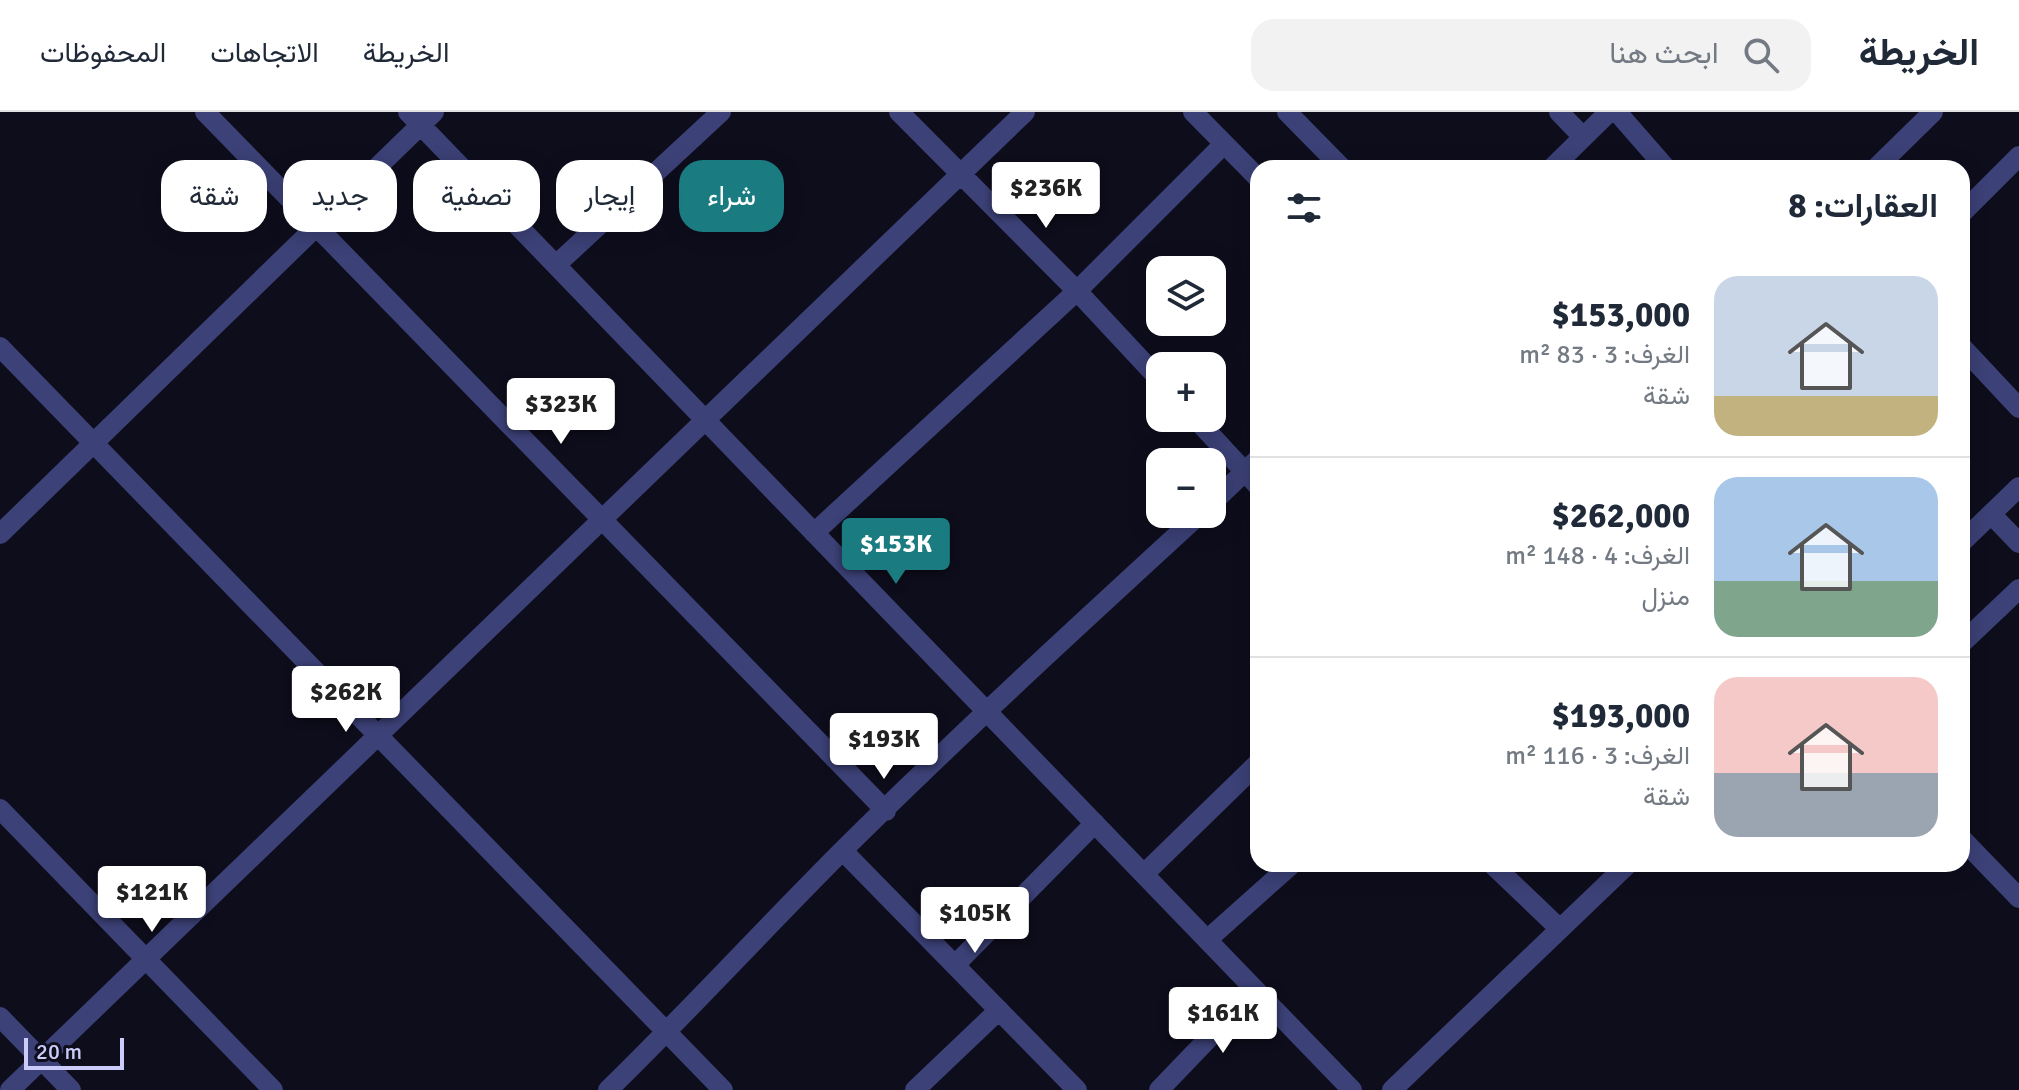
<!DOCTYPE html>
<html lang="ar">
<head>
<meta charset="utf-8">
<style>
  body { margin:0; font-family:Signika,Vazirmatn,sans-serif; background:#f2f2f3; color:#1f2937; direction:rtl; height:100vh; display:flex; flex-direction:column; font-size:30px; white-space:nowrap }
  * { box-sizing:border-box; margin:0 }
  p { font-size:26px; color:#747a83 }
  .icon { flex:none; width:44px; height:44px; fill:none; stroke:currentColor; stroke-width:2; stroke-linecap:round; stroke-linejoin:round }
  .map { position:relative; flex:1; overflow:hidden; direction:ltr }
  .details { position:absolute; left:1250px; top:48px; width:720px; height:712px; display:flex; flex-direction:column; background:#fff; border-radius:24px; box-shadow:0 4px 20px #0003; direction:rtl }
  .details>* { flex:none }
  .banner { position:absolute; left:24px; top:48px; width:760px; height:72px; direction:rtl; display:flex; gap:16px }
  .controls { position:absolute; left:1146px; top:144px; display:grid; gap:16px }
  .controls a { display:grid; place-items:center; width:80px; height:80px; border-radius:16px; background:#fff; box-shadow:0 4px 20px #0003; font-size:40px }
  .scale { position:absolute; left:24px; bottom:20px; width:100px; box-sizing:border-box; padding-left:8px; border:4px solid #ccccfb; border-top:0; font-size:22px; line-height:28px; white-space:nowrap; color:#ccccfb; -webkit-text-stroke:6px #0e0d1c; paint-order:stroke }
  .price { position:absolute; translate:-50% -68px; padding:0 18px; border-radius:8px; background:#fff; color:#222; font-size:26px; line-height:52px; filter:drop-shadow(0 2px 4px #0008) }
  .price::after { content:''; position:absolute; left:50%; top:48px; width:24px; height:18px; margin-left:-12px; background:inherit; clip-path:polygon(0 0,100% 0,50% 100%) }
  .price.active { background:#1a7b81; color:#fff }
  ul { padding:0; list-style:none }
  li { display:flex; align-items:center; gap:24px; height:200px; padding:0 32px }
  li+li { border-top:2px solid #e0e1e3 }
  li span { display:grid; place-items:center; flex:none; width:224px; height:160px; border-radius:24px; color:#555 }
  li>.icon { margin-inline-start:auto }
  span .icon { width:96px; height:96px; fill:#fffc; stroke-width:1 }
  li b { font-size:34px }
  h2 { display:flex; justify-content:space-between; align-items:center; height:96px; padding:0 32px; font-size:34px }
  .tag { padding:0 28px; border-radius:24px; background:#fff; box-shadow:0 4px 20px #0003; font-size:28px; line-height:72px }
  .tag.active { background:#1a7b81; color:#fff }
  header { display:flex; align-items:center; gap:48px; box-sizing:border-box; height:112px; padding:0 40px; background:#fff; border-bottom:2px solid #e0e1e3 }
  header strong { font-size:38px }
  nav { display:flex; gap:44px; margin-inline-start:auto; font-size:28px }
  .search { width:560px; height:72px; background:#f2f2f3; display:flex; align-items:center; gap:20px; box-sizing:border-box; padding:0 28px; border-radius:24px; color:#747a83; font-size:30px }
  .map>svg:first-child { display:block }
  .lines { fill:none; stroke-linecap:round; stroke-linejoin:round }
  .minor { stroke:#3c4177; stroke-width:20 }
</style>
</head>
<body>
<header>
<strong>الخريطة</strong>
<div class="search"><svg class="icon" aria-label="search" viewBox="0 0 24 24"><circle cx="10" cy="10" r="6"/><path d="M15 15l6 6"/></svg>ابحث هنا</div>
<nav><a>الخريطة</a><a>الاتجاهات</a><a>المحفوظات</a></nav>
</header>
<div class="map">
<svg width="2019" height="978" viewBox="0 0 2019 978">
  <rect width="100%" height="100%" fill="#0e0d1c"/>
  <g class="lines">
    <path class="minor" d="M205,0L886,699
      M408,0L1352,978
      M899,0L1077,179L1160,268
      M1193,0L1258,66
      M1287,0L1342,56
      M1559,0L1583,25
      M1617,0L1666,56
      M1552,56L1609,0
      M1876,56L1933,0
      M1962,101L2019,44
      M556,153L721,0
      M0,235L723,978
      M1962,235L2019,296
      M1195,306L1258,374
      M1212,391L1258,347
      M1991,402L2019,431
      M814,421L1077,179L1224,32
      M0,422L434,0
      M1962,430L2019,375
      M1962,531L2019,477
      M0,697L273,978
      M1962,727L2019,786
      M843,739L1077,978
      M1492,752L1560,817
      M1144,762L1258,651
      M1207,828L1292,752
      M955,853L1095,711
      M0,905L71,978
      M10,978L1025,0
      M608,978C688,900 763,818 842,739C958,624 1079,513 1200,402
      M915,978L999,898
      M1159,978L1255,878
      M1392,978L1628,752"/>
  </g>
</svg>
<div class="controls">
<a><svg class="icon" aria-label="layers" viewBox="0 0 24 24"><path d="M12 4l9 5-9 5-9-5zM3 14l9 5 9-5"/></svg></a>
<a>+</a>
<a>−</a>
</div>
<div class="scale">20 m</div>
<b class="price" style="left:1046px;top:118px">$236K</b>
<b class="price" style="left:561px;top:334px">$323K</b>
<b class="price active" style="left:896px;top:474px">$153K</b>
<b class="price" style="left:346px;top:622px">$262K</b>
<b class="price" style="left:884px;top:669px">$193K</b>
<b class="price" style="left:152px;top:822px">$121K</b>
<b class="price" style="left:975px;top:843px">$105K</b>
<b class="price" style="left:1223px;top:943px">$161K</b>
<div class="banner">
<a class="tag active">شراء</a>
<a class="tag">إيجار</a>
<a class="tag">تصفية</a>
<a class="tag">جديد</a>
<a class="tag">شقة</a>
</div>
<section class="details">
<h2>العقارات: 8<svg class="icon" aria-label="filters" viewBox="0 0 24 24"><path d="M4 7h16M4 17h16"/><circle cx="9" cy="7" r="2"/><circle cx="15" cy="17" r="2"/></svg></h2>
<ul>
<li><span style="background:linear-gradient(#c9d6e8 75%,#c2b280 0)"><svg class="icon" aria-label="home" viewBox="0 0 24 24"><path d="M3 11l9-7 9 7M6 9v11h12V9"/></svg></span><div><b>$153,000</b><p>الغرف: 3 · 83 m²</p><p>شقة</p></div></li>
<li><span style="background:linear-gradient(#a9c7e8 65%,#7fa58c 0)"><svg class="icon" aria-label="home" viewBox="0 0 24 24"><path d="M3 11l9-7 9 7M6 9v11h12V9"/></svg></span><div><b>$262,000</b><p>الغرف: 4 · 148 m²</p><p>منزل</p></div></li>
<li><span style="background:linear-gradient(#f6c9c9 60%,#9aa5b1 0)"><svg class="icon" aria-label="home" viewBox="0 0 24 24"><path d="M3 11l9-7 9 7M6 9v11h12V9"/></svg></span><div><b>$193,000</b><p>الغرف: 3 · 116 m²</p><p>شقة</p></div></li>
</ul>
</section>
</div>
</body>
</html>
